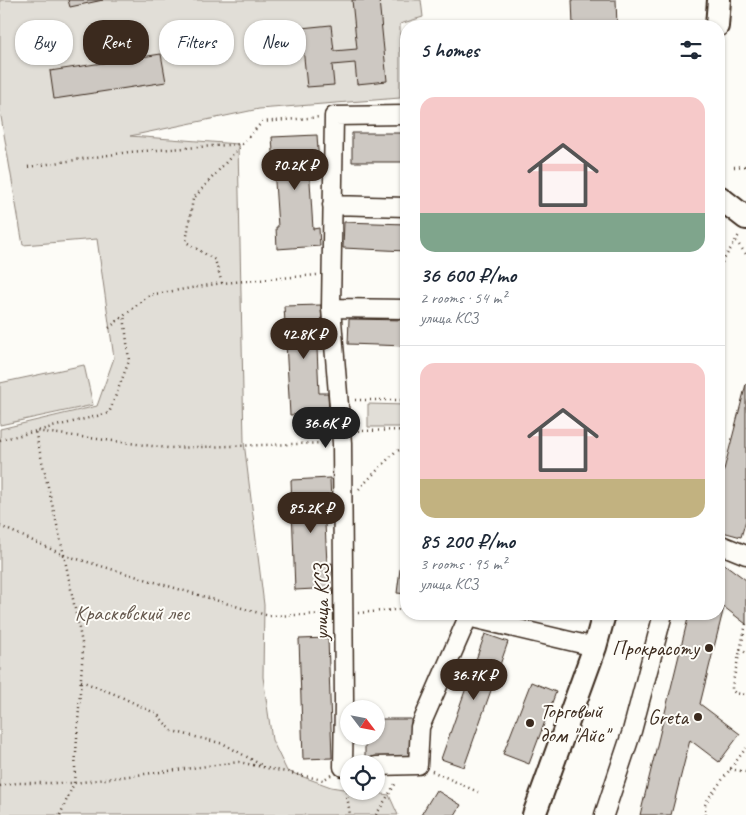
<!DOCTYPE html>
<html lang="en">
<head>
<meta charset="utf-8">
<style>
  body { margin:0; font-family:Caveat,sans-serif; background:#f6f6f7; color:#1f2937; height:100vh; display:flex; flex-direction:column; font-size:19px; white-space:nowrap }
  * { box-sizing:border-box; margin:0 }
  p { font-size:16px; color:#747a83 }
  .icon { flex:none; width:28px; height:28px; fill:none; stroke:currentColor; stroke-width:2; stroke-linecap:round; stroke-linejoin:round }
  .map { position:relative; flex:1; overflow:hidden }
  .sheet { position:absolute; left:400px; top:20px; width:325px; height:600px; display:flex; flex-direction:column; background:#fff; border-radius:20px; box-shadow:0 1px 4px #0004 }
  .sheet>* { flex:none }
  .top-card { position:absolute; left:15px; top:20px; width:310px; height:45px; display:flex; gap:10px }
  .needle { width:32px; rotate:122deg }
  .buttons { position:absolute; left:340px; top:700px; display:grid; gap:10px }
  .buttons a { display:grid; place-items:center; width:45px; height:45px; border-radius:50%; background:#fff; box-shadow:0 1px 4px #0004; font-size:25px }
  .price { position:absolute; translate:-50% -42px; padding:0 11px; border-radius:18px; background:#3b2a1e; color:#fff; font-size:16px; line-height:32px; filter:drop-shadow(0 1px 2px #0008) }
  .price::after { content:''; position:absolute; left:50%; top:30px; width:15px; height:11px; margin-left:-8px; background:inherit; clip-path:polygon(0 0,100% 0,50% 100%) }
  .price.on { background:#222; color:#fff }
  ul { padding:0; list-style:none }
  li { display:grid; align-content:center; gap:10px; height:265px; padding:0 20px }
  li+li { border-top:1px solid #e0e1e3 }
  li span { display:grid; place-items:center; height:155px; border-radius:15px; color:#555 }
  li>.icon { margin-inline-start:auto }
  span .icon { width:90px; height:90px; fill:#fffc; stroke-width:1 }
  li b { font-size:21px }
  h2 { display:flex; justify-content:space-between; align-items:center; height:60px; padding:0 20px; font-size:21px }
  .chip { padding:0 18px; border-radius:20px; background:#fff; box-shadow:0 1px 4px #0004; font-size:18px; line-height:45px }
  .chip.on { background:#3b2a1e; color:#fff }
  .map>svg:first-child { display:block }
  .green { fill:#e1ded7; stroke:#8e847a }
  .building { fill:#cdc8c2; stroke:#3b2a1e }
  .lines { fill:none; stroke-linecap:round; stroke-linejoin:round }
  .minor-casing { stroke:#3b2a1e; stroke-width:21 }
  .major-casing { stroke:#3b2a1e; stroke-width:26 }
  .path { stroke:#3b2a1e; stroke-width:2.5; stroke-dasharray:1 4; stroke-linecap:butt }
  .minor { stroke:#fdfcf7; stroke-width:18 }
  .major { stroke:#fdfcf7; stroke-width:22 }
  .poi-dot { fill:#3b2a1e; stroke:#fdfcf7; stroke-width:2 }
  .labels { text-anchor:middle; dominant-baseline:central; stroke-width:4; stroke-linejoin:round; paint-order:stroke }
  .street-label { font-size:21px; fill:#3b2a1e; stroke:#fdfcf7 }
  .park-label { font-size:21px; fill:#64574c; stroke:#fdfcf7 }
  .poi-label { font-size:21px; fill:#3b2a1e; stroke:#fdfcf7; text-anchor:end }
</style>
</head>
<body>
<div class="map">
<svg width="746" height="815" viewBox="0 0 746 815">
  <rect width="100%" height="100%" fill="#fdfcf7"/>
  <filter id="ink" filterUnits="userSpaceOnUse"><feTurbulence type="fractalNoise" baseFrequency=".02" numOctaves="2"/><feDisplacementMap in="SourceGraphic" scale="10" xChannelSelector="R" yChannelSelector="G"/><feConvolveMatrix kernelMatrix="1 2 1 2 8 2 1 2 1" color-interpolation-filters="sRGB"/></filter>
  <g filter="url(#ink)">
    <path class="green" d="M0,0H421L423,17L400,24V98L259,109L130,136L238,144L244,442L264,605L263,677L272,740L287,771L331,787L349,790V791H361L389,795L398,815H0V429L97,406L114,358L97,239L23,245L0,111Z
      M84,365L93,405L0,425V383Z
      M368,404L406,405V427H368Z"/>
    <path class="building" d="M68,0H103L70,7Z
      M352,0H379L387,81L357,84L355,63L332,65L334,85L307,87L301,28L331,25L334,51L357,49Z
      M572,0H616L617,26H573Z
      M161,54L166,82L54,99L50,71Z
      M352,133H406V162H352Z
      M317,135L319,165L309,166L313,229L319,228L320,246L277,249L276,227H278L272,137Z
      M344,222L406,224V251L343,248Z
      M321,305L322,325L316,326L319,393H328L329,413L290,415L284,306Z
      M349,319L406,320V346L348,344Z
      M746,384V520L741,537L719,531V489Z
      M330,478L331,503H324L327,564L332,563L334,588L295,590L291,480Z
      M406,522V594L397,593Z
      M719,560L746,580V624L724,607L700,704L740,734L719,762L690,740L671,815H640L689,614H719Z
      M485,634L508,642L464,767L441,759Z
      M328,638L332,758L303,759L299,639Z
      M531,682L556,692L529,764L503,754Z
      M376,719H411V758H365V736H376Z
      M436,790L461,805L455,815H421Z"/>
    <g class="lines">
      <g class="minor-casing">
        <path id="minor" d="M332,205L406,207
          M331,308L406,309
          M719,544L746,555
          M376,766L418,765L420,727L468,617L595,647
          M349,767H343L344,701L342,443L331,308L334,116L406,115
          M604,815L632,731L663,614"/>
      </g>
      <g class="major-casing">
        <path id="major" d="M717,26L719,0
          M719,197L746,218
          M534,815L595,647L604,614"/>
      </g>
      <path class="path" d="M28,167L129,152L241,144
        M734,167L746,166
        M736,241L746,254
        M719,272L721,264L739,235
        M222,283L215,260L186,242L193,199L262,122L320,117
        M109,328L149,295L222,283L317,275
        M355,400H406
        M358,431L406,430
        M0,440L109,413L129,361L124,315
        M359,489L395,452L406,447
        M0,526L64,555L269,616L327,614
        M358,613L406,609
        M746,624L732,686V690L735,693L746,695
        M740,649L746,653
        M81,681L117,695L157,714L172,731L224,744L263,766
        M730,769L746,772
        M432,771L478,792
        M345,782L350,815
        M0,786L17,783H74L239,762L323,780L331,775
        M60,815L74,783L83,648L64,555L35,431L168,448L326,443
        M376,815L397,781
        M705,815V805L708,799L746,748"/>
      <use href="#minor" class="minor"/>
      <use href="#major" class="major"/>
    </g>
  </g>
  <g class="poi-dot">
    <circle cx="709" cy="648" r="5"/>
    <circle cx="698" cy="717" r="5"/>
    <circle cx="530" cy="723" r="5"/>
  </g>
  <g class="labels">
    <g class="street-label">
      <text transform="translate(321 602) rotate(-90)">улица КСЗ</text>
    </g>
    <g class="park-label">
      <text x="132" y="613">Красковский лес</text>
    </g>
    <g class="poi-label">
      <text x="699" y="648">Прокрасоту</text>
      <text x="540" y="711" text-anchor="start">Торговый<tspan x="540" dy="24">дом "Айс"</tspan></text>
      <text x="688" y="717">Greta</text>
    </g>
  </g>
</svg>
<div class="buttons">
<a><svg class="needle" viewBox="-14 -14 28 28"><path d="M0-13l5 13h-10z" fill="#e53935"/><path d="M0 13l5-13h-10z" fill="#747a83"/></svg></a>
<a><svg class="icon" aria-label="locate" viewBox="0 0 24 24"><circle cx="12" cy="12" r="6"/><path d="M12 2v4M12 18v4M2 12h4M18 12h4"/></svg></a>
</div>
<b class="price" style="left:295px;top:191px">70.2K ₽</b>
<b class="price" style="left:304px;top:360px">42.8K ₽</b>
<b class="price on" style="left:326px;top:449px">36.6K ₽</b>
<b class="price" style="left:311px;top:534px">85.2K ₽</b>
<b class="price" style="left:474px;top:701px">36.7K ₽</b>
<div class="top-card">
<a class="chip">Buy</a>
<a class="chip on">Rent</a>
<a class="chip">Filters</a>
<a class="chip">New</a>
</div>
<section class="sheet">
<h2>5 homes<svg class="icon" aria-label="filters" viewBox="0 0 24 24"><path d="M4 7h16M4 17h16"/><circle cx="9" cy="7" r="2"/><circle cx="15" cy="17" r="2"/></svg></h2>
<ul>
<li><span style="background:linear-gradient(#f6c9c9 75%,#7fa58c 0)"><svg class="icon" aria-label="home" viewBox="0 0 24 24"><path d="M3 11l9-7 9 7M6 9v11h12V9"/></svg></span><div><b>36 600 ₽/mo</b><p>2 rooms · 54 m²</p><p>улица КСЗ</p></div></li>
<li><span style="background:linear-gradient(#f6c9c9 75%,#c2b280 0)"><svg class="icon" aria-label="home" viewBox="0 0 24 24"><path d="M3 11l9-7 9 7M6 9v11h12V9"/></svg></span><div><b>85 200 ₽/mo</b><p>3 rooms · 95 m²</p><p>улица КСЗ</p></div></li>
</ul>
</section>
</div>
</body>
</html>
